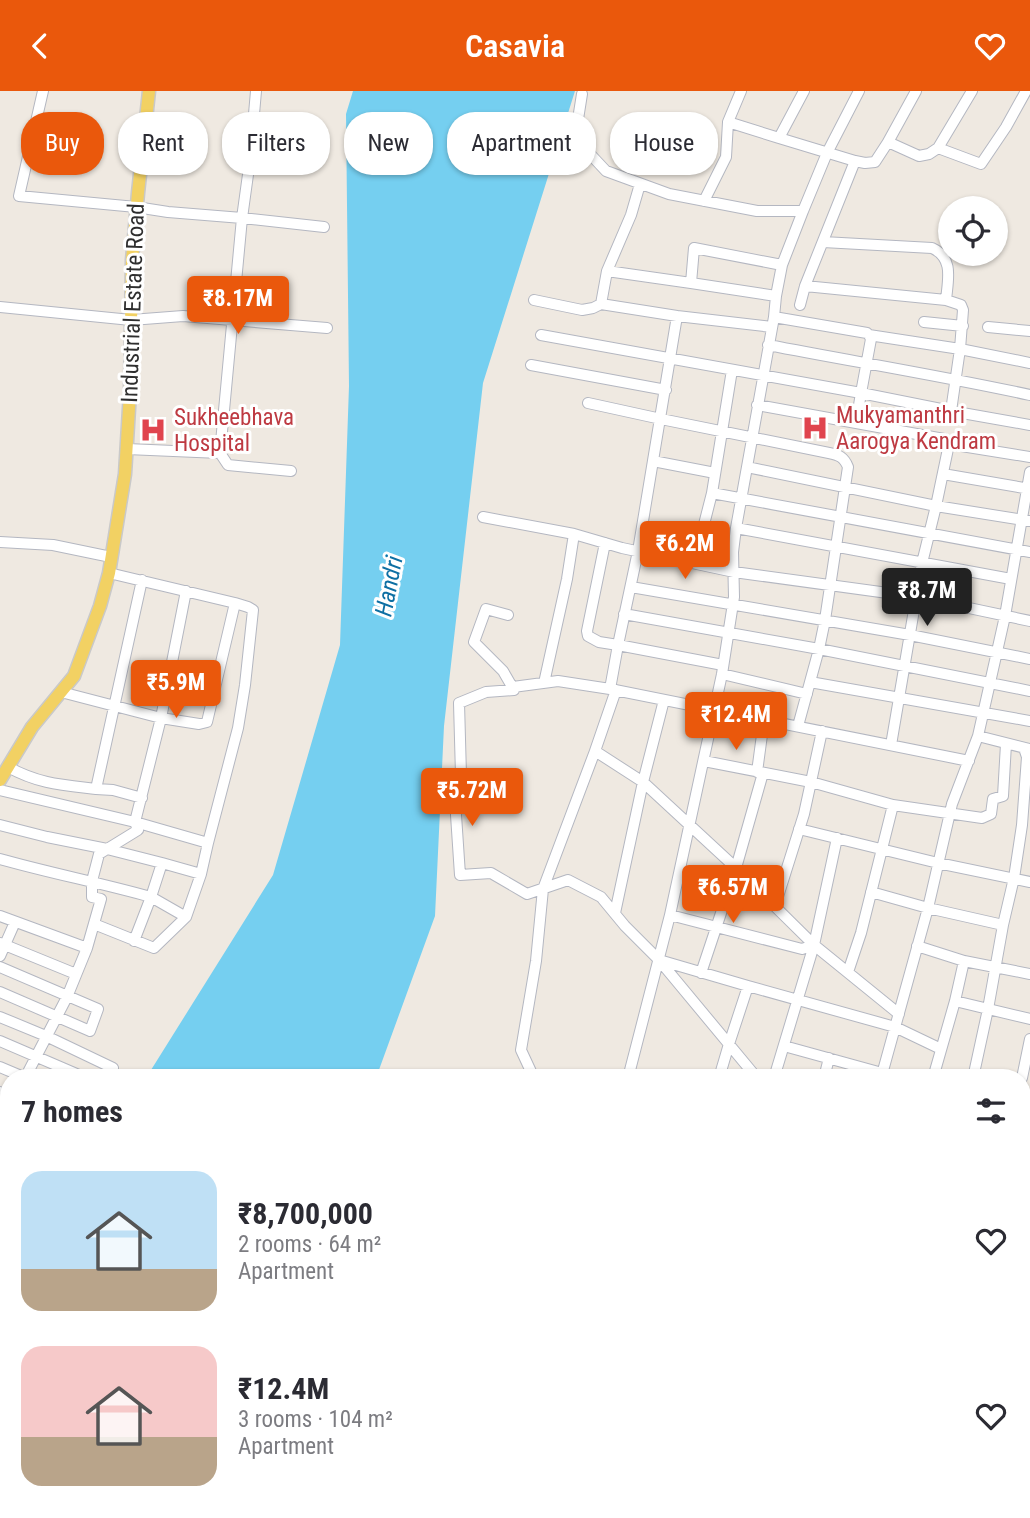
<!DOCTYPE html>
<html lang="en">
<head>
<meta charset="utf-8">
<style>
  body { margin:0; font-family:"Roboto Condensed",sans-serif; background:#f7f7f7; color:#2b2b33; height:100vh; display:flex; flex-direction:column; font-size:26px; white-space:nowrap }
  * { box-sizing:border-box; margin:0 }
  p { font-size:23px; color:#7c7c81 }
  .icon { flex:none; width:38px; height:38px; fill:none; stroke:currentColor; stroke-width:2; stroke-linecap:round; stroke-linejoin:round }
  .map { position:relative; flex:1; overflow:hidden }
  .sheet { position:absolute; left:0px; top:978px; width:1031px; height:450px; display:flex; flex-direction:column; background:#fff; border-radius:28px 28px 0 0; box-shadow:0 2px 5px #0004 }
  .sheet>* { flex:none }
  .guide { position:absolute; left:21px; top:21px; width:989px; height:63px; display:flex; gap:14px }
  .buttons { position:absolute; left:938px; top:105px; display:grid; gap:14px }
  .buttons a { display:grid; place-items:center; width:70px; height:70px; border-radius:50%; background:#fff; box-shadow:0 2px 5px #0004; font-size:35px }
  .price { position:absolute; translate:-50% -60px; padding:0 16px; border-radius:7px; background:#ea580c; color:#fff; font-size:23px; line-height:46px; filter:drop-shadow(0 2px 4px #0008) }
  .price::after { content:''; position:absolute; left:50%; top:42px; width:21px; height:16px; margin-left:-10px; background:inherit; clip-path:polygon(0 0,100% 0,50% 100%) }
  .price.current { background:#222; color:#fff }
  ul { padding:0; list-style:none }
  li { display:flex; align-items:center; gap:21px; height:175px; padding:0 21px }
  li span { display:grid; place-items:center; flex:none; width:196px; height:140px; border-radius:21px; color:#555 }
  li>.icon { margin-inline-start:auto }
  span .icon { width:84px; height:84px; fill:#fffc; stroke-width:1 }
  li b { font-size:30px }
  h2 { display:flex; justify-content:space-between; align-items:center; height:84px; padding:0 21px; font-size:30px }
  .pill { padding:0 24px; border-radius:28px; background:#fff; box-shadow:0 2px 5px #0004; font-size:24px; line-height:63px }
  .pill.current { background:#ea580c; color:#fff }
  header { display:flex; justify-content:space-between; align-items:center; height:91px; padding:0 21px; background:#ea580c; color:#fff; font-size:32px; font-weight:600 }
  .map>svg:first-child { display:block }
  .water { fill:#75cff0 }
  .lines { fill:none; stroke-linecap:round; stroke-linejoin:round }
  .minor-casing { stroke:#b4b7c1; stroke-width:12 }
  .major-casing { stroke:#c9c9c9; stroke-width:15 }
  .minor { stroke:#fff; stroke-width:10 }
  .major { stroke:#f2d163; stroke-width:12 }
  .labels { text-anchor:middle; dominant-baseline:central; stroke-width:6; stroke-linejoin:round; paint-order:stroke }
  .street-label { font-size:23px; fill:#2e2e2e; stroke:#fff }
  .health-label { font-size:23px; fill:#be3a42; stroke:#fff; text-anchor:start }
  .water-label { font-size:24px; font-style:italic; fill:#0d6fa3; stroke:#fff }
</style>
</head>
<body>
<header><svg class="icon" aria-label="back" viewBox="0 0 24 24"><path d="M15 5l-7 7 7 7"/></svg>Casavia<svg class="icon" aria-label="heart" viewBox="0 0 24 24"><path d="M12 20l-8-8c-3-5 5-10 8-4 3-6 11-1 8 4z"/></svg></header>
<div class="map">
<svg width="1030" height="1427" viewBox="0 0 1030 1427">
  <rect width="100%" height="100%" fill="#efe9e1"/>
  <path class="water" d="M353,0H575L483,292L444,635L435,825L376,987H146L273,784L340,554L349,295L346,23Z
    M9,1235V1419H144L140,1427H0V1245Z"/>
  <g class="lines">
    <g class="minor-casing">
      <path id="minor" d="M43,0L19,105L136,116L168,121L242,127L250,69L256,0
        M582,3L575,47L606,80L669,103L757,120H803L827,62L859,0
        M728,31L779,47L804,0
        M779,47L855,70
        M888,51L916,0
        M938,57L981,73L1006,36L1026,0
        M640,93L631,124L607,180L691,192
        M704,110L726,66L728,31L741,0
        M823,151L932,157C954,167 948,188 946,209
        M607,180L601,213L677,225L772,236
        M805,195L855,70L865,72L875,71L888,51L919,65L929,63L938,57L972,0
        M776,205L691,192L694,157L782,174
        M534,209L582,219L593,217L601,213
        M800,214L805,195L946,209L961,214L963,219L960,258L869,244
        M0,216L131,229L183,225L327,237
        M677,225L638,460L618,554L723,574
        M774,226L867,242L869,244L871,248L861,302L951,320
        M924,231L963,235
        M988,236L1030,240
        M541,244L861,302L856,332
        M768,254C856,271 943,285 1030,304
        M1030,272L960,258L951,320L1030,334
        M531,274L666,299
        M588,312L661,328L829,362C839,364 844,366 848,376L825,529L819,558L798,635
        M949,353L1030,366
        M127,358L220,362L242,127L324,136
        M220,362L228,374L291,380
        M653,370L715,382
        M747,376L936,415L949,353L947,350L944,348L757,314
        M943,383L1030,398
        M712,402L1030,461
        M483,426L574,443L622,457L734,481L917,506L1030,530
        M736,437L1011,488
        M0,451L53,454L111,466
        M605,452L587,540L588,545L599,551L618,554L610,598
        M699,453L712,402L732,279
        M631,496L910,544L1030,568
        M624,523L819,558L1030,600
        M508,524L486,518L474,551L503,580L514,599L486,601L459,612L461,684L456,724L460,784L491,782L527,803L568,789L601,806L625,835L659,869L757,987
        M722,583L807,603
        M810,591L1030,630
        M544,592L567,488L574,443
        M513,596L558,590L610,598L969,670
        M616,599L595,660L643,691L736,777L814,854L899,923
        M61,601L161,627L186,500
        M978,645L1029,658
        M891,654L922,472L936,415L1030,430
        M704,670L811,691L893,714
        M8,676C39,693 62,694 96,698L142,489
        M757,681L764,629
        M96,698L113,699L142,707
        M0,699L135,731L208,752L238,637L245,594L253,519L248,516L235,512
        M0,734L47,746L107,758L162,772L151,806C101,792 50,782 0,768
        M799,738L938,772L1030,791
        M162,772L201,783L208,752
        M871,801L928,817L1003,834
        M775,815L804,723L822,640
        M615,822L643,691L664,609
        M670,824L802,858L814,854
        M0,825L87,857
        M94,833L154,857L186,826
        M134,850L151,806L186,826L201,783
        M0,852L76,883
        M917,855L964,870L1030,883
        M0,865L15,831
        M659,869L748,895L895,936L941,958
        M0,876L98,918L90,940L0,901
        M848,881L861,842L893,714L982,727L991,723L993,708L1003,705L1006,653
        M701,882L736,777L763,682
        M955,910L1030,928
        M0,926L46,945L113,977
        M0,950L86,987
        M784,955L882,982
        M0,976L26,987
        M25,987L67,906L87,857L101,808L92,806V790L99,763L138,739L135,731L161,627L199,633L207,631L235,512L109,482
        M534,987L521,959L536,870L543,798L595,660
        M628,987L670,824L722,583L734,506L733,461L736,437L774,226L776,205L782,174L803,120
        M719,987L729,953L748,895
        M774,987L814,854L837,747
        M824,987L829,967
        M881,987L928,817L952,713L978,645L1005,525L1030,381
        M933,987L955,910L964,870
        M973,987L988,918L1003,834L1014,787L1022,734L1027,666L1024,657
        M1022,987L1030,948
        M0,1001L9,1005
        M0,1038L4,1026L9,1019
        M0,1047L9,1051
        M1022,1062L1030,1065
        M0,1072L9,1076
        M1022,1105L1030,1108
        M0,1116L9,1120
        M1022,1149L1030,1152
        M1022,1195L1030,1197
        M1022,1235L1030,1220
        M1022,1260L1030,1262
        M1022,1306L1030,1308
        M1022,1351L1030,1353
        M1022,1399L1030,1401
        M920,1419L950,1427"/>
    </g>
    <g class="major-casing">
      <path id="major" d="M0,689L32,636L74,585L100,515L109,482L125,383L130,301L132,169L138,102L149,0"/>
    </g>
    <use href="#minor" class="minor"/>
    <use href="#major" class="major"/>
  </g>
  <defs>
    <g id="hospital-bare" transform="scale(2.1)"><path d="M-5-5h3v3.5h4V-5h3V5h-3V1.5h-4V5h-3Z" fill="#e0444e" stroke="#fff" stroke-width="2.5" paint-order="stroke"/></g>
  </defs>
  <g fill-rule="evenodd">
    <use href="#hospital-bare" x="815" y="337"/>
    <use href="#hospital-bare" x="153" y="339"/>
  </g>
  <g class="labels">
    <g class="street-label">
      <text transform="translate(133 212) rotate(-88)">Industrial Estate Road</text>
    </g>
    <g class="health-label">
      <text x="836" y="324">Mukyamanthri<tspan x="836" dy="26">Aarogya Kendram</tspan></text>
      <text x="174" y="326">Sukheebhava<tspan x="174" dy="26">Hospital</tspan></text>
    </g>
    <g class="water-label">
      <text transform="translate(389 495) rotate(-79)">Handri</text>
    </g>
  </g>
</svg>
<div class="buttons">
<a><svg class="icon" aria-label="locate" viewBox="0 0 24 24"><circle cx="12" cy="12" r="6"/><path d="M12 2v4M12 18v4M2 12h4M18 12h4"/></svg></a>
</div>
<b class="price" style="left:238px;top:245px">₹8.17M</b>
<b class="price" style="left:685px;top:490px">₹6.2M</b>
<b class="price current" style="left:927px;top:537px">₹8.7M</b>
<b class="price" style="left:176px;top:629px">₹5.9M</b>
<b class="price" style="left:736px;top:661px">₹12.4M</b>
<b class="price" style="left:472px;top:737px">₹5.72M</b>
<b class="price" style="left:733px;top:834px">₹6.57M</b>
<div class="guide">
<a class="pill current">Buy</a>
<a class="pill">Rent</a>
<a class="pill">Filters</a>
<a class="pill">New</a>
<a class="pill">Apartment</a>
<a class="pill">House</a>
</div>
<section class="sheet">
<h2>7 homes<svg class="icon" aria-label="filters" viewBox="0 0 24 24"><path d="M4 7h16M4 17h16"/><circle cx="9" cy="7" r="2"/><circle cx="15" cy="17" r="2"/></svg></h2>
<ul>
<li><span style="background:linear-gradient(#bfe0f5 70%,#b9a48a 0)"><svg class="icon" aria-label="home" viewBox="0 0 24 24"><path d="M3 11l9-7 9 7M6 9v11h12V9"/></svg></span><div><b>₹8,700,000</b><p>2 rooms · 64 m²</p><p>Apartment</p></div><svg class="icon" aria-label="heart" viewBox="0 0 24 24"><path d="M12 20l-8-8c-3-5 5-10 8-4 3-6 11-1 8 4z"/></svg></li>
<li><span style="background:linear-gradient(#f6c9c9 65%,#b9a48a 0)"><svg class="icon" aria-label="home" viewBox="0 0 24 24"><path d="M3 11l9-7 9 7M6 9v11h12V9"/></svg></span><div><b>₹12.4M</b><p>3 rooms · 104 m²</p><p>Apartment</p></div><svg class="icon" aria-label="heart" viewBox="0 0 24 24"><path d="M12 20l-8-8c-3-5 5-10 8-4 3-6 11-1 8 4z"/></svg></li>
</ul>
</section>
</div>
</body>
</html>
